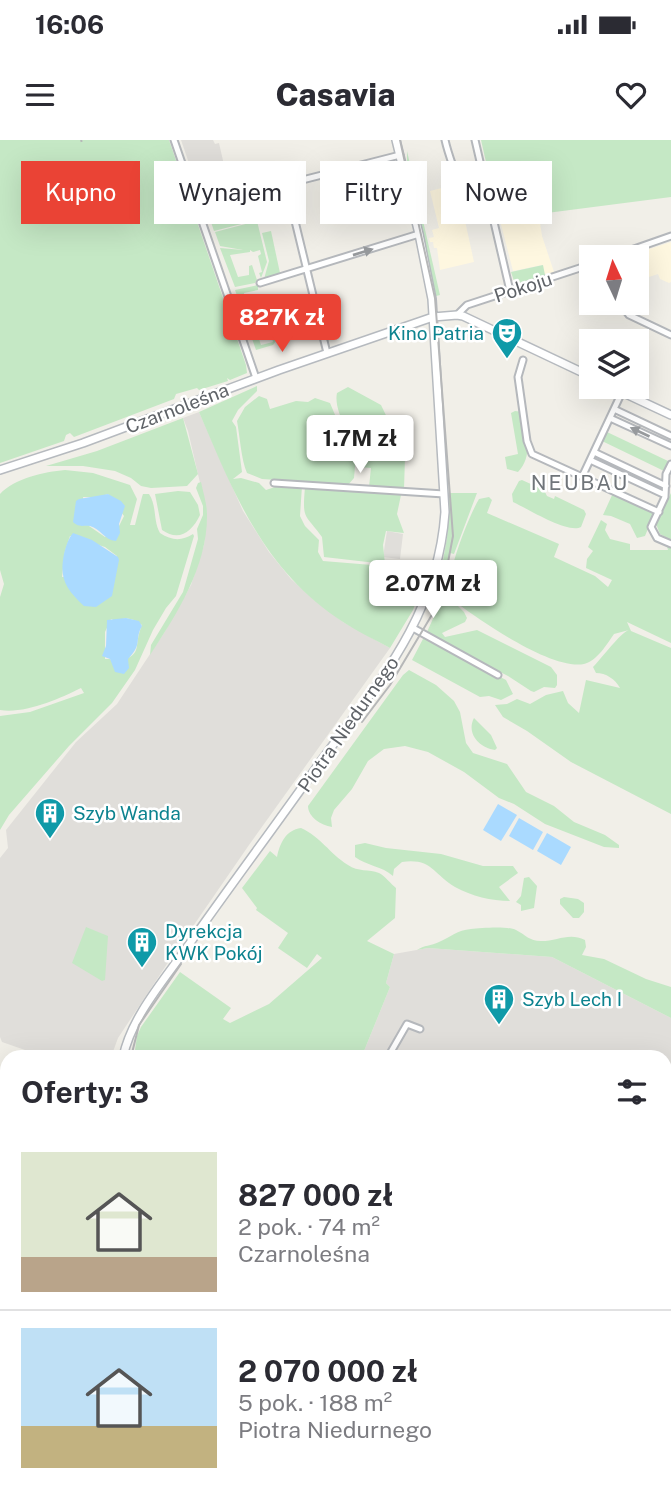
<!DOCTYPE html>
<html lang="pl">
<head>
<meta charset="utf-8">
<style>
  body { margin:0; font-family:"Public Sans",sans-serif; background:#f2f2f3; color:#2b2b33; height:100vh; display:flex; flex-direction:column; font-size:26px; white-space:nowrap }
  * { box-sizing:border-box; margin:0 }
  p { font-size:23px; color:#7c7c81 }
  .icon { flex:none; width:38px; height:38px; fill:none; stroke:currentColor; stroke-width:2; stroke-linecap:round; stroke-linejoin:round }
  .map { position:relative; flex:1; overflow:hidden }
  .side { position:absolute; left:0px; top:910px; width:672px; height:450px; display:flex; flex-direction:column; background:#fff; border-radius:21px 21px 0 0; box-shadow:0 7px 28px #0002 }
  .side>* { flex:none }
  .top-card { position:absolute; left:21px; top:21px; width:630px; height:63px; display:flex; gap:14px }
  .needle { width:46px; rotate:356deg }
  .tools { position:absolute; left:579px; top:105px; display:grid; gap:14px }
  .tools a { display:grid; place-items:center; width:70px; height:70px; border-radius:0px; background:#fff; box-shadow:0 7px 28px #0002; font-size:35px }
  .price { position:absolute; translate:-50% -60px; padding:0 16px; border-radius:7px; background:#fff; color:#222; font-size:23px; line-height:46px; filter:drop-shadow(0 2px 4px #0008) }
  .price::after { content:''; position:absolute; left:50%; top:42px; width:21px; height:16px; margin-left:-10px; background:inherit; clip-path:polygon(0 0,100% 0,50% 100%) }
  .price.current { background:#ea4335; color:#fff }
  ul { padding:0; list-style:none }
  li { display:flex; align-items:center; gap:21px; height:175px; padding:0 21px }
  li+li { border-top:2px solid #e1e1e2 }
  li span { display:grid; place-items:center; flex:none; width:196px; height:140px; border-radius:0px; color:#555 }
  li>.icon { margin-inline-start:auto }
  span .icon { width:84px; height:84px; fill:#fffc; stroke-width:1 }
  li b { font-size:30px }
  h2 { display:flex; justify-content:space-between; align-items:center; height:84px; padding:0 21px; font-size:30px }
  .pill { padding:0 24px; border-radius:0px; background:#fff; box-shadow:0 7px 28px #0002; font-size:24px; line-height:63px }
  .pill.current { background:#ea4335; color:#fff }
  .status { display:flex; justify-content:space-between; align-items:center; height:49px; padding:0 35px; background:#fff; direction:ltr }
  .status svg { height:19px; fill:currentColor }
  header { display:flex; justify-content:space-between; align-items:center; height:91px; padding:0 21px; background:#fff; font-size:32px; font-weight:800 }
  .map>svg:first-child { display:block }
  .commercial { fill:#fef7e0 }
  .industrial { fill:#e0deda }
  .education { fill:#e1ded6 }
  .green { fill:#c5e8c5; fill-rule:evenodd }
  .water { fill:#aadaff }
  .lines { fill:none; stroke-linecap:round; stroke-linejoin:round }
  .street-casing { stroke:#b5b8bc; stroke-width:9 }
  .secondary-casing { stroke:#b6babf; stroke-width:10 }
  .street { stroke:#fff; stroke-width:5 }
  .secondary { stroke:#fff; stroke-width:7 }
  .tram { stroke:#b6b7b8; stroke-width:2 }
  .rail { stroke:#b6b7b8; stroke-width:2; stroke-dasharray:2 9; stroke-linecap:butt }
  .oneway { fill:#979a9d }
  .labels { text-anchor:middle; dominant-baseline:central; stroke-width:5; stroke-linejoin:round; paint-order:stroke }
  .street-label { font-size:19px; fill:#5f6368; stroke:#fff }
  .culture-label { font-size:19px; fill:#0d838f; stroke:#fff; text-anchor:start }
  .neighbourhood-label { font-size:21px; letter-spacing:2px; fill:#70757a; stroke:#fff }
</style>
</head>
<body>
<div class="status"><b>16:06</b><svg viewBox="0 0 49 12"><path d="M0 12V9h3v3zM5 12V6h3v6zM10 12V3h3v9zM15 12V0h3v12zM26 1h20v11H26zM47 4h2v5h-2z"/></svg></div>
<header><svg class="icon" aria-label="menu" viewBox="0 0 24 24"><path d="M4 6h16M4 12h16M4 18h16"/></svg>Casavia<svg class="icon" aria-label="heart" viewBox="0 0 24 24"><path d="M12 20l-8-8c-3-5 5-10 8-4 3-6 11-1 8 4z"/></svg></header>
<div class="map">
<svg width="671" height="1359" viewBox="0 0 671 1359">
  <rect width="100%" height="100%" fill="#f1efe8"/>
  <path class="commercial" d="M457,44L474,122L440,130L437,108H434L433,102H430L429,98L434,97L432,90L439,88L430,51Z
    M535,49L542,96L554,132L545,135L542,125L513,131L494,57Z
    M671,102V142L669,143L660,139L658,134L646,138L637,113Z
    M0,990L7,997V1106L0,1091Z
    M7,1346V1353H99L100,1359H0V1347Z"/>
  <path class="industrial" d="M181,0H213L215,4L219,3L230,51L201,58Z
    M199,272L243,371L269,412L291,439L313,459L343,482L390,508L249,705L167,824L118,898L111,917H32L25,910L2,902L0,897V718L8,708L6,690L76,602L117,564L164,493L191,445L204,405L207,373L188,291L183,278Z
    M387,391L403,394L400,419L383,417Z
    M428,808L552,817L671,878V1001L665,997V917H378L364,911L390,847L386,843L394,814Z
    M671,1085V1181L665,1183V1086Z"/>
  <path class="education" d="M671,1201V1330L665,1332V1202Z"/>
  <path class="green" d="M0,0H169L246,225L247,233L230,240L227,238L228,241L199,250L197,248L176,254L174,259L74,297L70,293L66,295L64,301L0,323Z
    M481,0H671V57L539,74L535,49L494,57Z
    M407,11L440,155L436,156L407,24Z
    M251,56L257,80L214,91L206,67L217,64L219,70L216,73L219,84L250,74L247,63H243L240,59Z
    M257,81L267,122L261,138L259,133L262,132L258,116L261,114L260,110L253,112L250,110V112L230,115L238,137L249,135V126L252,125L257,140L255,143L235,147L220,108L243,110L220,106L215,92Z
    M271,91L280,133L264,139L269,121L262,93Z
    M543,125L545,135L515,144L511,132Z
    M258,145V150L244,153L249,175H251L261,205L273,202L272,198L274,197L276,201L273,205L256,210L235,150Z
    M285,158L290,161L297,190L293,196L280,200L278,191L282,189L275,168H271L269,163L285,162Z
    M257,246V251L238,270L232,281L236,287L242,332L233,339L241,338L259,343L266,350L281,345L302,346L300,376L305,386L319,400L318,412L323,421L421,429L426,434L413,470L390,508C374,499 358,492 343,482C264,431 234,354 199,272Z
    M348,247L381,265L396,296L409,306L410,312L405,318L404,349L369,347L371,328L359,327L366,319L367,310C352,303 333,271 337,253Z
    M259,256L267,259L270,269L296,261L308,262L315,258L330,263L341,289L352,303L356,315L354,338L348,345L262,339L247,333C241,319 240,297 237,281L245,267Z
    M515,271L523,272C526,292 534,315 518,332L507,329L505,317L518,314L511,273Z
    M183,278L198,334L187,346L151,348L141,346L131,338L115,331L83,326H46L97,311Z
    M607,292L668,321L664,331L602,301Z
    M65,330L93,333L130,345L137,359L130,385H135L142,357L143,354H149C157,366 153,381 160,393C172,401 182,401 193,394L194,396L176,456L166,468L153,490L135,530L112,563L69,606L9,675L0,690V576L30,572L84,553L81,548C59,559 25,574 0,570V457L4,444L0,430V354C15,338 44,332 65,330ZM108,354L124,376L119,386L105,397L89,386L83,357H99ZM70,396L105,407L117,416V429L62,437L65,411ZM126,478L134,480L142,485C132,508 146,515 113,523L110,519H105V492L111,479L116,481Z
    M522,340L544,350L547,356L554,359L555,356L584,370L586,374L581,387C568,394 528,369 513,362L512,354L519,341Z
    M201,342C203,352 207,364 207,374C208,425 177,474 150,515L151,505L183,452L198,399L197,389L203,375V366L196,348L198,343Z
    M305,347L401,355L397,374L404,393L386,391L383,405L385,424L324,417L322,397C305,373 302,381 305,347Z
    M178,351L190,352L198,365L200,375C192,392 179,402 162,390L155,354Z
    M449,353H477L454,414L450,413L448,421L443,420L447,398Z
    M613,353L654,374L645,396L637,398L630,384L611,376L603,375Z
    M671,353V400L660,394L656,384Z
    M489,357L492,360L487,373L559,404L554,417L595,436L608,447L612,440L586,428L587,419L593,411L588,407L601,380L607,384L605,390L610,399L630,404V410H668L666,403L671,405V503L627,482L631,491L671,508V674L571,622L527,591L503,577L495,565L507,564L517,559L530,564L546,555L563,551L568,563L579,573L586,540L620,548C615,539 606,533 596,533L593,527C602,518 620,493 629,490L614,494C607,504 597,521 584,524C552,530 484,483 458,464C455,459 451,455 450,449C447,431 469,376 479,359Z
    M443,457H449L464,472L467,478L465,482L442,493L445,497L477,490L551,527L557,535V545L555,548L544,547L534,552L531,551L508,536L426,494Z
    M424,497L506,540L513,554L501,560L489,556L480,557L412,520Z
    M409,530L436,545L454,561L460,572L466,603L473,613L507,624L526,652L554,666L574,682L605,695L619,705V708L604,707L545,684L514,664L499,658L464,632L428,612L405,606L384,609L368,621L352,649L334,670L331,678L332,687C321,685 308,677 308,666L403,535Z
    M474,578L491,595L497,608L495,610C479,608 466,593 474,578Z
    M301,688C321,697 329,713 348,725C358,732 369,729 379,733C385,736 391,744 396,748L395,778L367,801L394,814L386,843L390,847L364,911L378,917H134L137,896L141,887L180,832L231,868L223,879L230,883L269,864L322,818L317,814L307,828L278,808L288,793L256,770L257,768L242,748L270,711L277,717C280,703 286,690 301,688Z
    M365,703L386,708L441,714L483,726H513L518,733L499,747L510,761C491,761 472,756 455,747C433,734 432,718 402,722L394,729L393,736C382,726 367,726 355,717V705Z
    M529,737L537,746L534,768L521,771V765L516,762L521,756L524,738Z
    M564,757L578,759L584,763V772L579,778H573L560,764V759Z
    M86,787L108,796L105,840L102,841L72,823Z
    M471,789C481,788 508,786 516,790C526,795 529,801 541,801C558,801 569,792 585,800L586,807L582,815L604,819L646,839L671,847V878L552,817L428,808L417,810C424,805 431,806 439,802C451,797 457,790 471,789Z
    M191,1353H268L272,1359H187Z"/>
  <path class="water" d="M108,354L121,361L125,366L119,384L120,393L116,401C104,400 101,389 90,386C82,385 80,388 73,382L76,361L79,359Z
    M73,393L92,400L118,417L119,420L112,456L96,467L84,466C66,449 59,439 64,414C66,406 68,399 73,393Z
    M126,478L139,481L142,486C134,500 143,504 128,519L129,528L124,534L115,532L110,519L102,516L106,506L107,480Z
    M498,664L517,675L501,701L483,690Z
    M519,678L543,692L533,710L509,696Z
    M547,693L571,707L561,725L537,711Z"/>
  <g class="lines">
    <g class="street-casing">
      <path id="street" d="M174,0L256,238
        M445,0C449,18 456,32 460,49
        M475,0L510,151
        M286,44L327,213
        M197,67L400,15
        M611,117L671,96
        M260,143L419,94
        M620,163L629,175L671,195
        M457,175L467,165L592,124
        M523,220L518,237L527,301L532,314L659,372
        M614,269L671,296
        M610,278L671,306
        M594,312L666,346
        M590,320L665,355
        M671,324L666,334L665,357L651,387L657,398L671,404
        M582,337L622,252
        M274,343L444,354
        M413,488L498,535
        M388,917L407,884L420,889
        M665,1058L671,1062
        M0,1137L7,1153
        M665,1187L671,1185
        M0,1316L7,1314
        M105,1353L106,1359
        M414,1359L421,1353"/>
    </g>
    <g class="secondary-casing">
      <path id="secondary" d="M611,247L671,275
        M0,330L83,303L279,230L433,177L457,175L463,176L592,237
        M123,917C132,875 166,838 190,803C233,742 278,682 321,621C379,542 438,475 445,372L432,159L419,94L396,0
        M0,983L7,985
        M665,1348L671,1346
        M288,1353L299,1359
        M585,1353L586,1359
        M615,1359L643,1353"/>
    </g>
    <use href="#street" class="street"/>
    <use href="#secondary" class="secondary"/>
    <path class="tram" d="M362,582L390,545L433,473L445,438L453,396L435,158L400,0
      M131,917L139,885L181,824
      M665,1343L671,1342
      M302,1353L318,1359
      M595,1359L624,1353"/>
    <path class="rail" d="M81,0L85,10"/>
  </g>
  <defs><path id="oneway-solid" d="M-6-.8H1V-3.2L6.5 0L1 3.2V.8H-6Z" transform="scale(1.75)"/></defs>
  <g class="oneway">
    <use href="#oneway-solid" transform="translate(363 112) rotate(-17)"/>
    <use href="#oneway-solid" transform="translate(640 292) rotate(-155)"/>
  </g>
  <defs>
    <g id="theatre-pin" transform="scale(1.575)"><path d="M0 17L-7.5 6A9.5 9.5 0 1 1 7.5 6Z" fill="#0f9aa8" stroke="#fff"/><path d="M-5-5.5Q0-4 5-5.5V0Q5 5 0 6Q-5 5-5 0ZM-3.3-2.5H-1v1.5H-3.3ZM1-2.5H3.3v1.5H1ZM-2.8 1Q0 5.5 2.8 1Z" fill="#fff"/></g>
    <g id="building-pin" transform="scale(1.575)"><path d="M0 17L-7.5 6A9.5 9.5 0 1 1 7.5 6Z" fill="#0f9aa8" stroke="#fff"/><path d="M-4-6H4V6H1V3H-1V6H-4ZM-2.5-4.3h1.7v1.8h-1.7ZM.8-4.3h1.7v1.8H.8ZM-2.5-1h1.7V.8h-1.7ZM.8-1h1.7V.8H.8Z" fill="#fff"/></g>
  </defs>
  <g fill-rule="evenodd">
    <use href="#theatre-pin" x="507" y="193"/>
    <use href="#building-pin" x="50" y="673"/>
    <use href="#building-pin" x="142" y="802"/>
    <use href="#building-pin" x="499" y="859"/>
  </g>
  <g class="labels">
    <g class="street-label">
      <text transform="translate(523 147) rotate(-18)">Pokoju</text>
      <text transform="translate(177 268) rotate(-21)">Czarnoleśna</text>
      <text transform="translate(348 584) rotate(-55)">Piotra Niedurnego</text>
    </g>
    <g class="culture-label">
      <text x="484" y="193" text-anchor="end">Kino Patria</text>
      <text x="73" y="673">Szyb Wanda</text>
      <text x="165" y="791">Dyrekcja<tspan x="165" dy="22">KWK Pokój</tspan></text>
      <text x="522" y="859">Szyb Lech I</text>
    </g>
    <g class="neighbourhood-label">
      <text x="580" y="342">NEUBAU</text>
    </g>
  </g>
</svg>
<div class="tools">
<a><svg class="needle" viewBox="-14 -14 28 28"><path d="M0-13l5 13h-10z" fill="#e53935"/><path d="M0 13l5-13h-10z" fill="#7c7c81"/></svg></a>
<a><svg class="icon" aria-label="layers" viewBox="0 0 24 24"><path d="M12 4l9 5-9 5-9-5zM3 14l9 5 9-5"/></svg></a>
</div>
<b class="price current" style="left:282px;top:214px">827K zł</b>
<b class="price" style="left:360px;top:335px">1.7M zł</b>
<b class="price" style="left:433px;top:480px">2.07M zł</b>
<div class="top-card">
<a class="pill current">Kupno</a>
<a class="pill">Wynajem</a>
<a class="pill">Filtry</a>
<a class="pill">Nowe</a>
</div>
<section class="side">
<h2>Oferty: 3<svg class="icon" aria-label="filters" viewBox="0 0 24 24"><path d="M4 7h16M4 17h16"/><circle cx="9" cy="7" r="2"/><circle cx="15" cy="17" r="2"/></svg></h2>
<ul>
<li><span style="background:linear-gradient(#dfe7d0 75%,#b9a48a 0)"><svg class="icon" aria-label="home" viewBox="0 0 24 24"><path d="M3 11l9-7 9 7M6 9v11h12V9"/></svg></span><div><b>827 000 zł</b><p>2 pok. · 74 m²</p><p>Czarnoleśna</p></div></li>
<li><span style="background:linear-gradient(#bfe0f5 70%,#c2b280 0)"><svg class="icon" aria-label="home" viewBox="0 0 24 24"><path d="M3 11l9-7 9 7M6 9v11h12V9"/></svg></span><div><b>2 070 000 zł</b><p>5 pok. · 188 m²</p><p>Piotra Niedurnego</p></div></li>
</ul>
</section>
</div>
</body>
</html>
